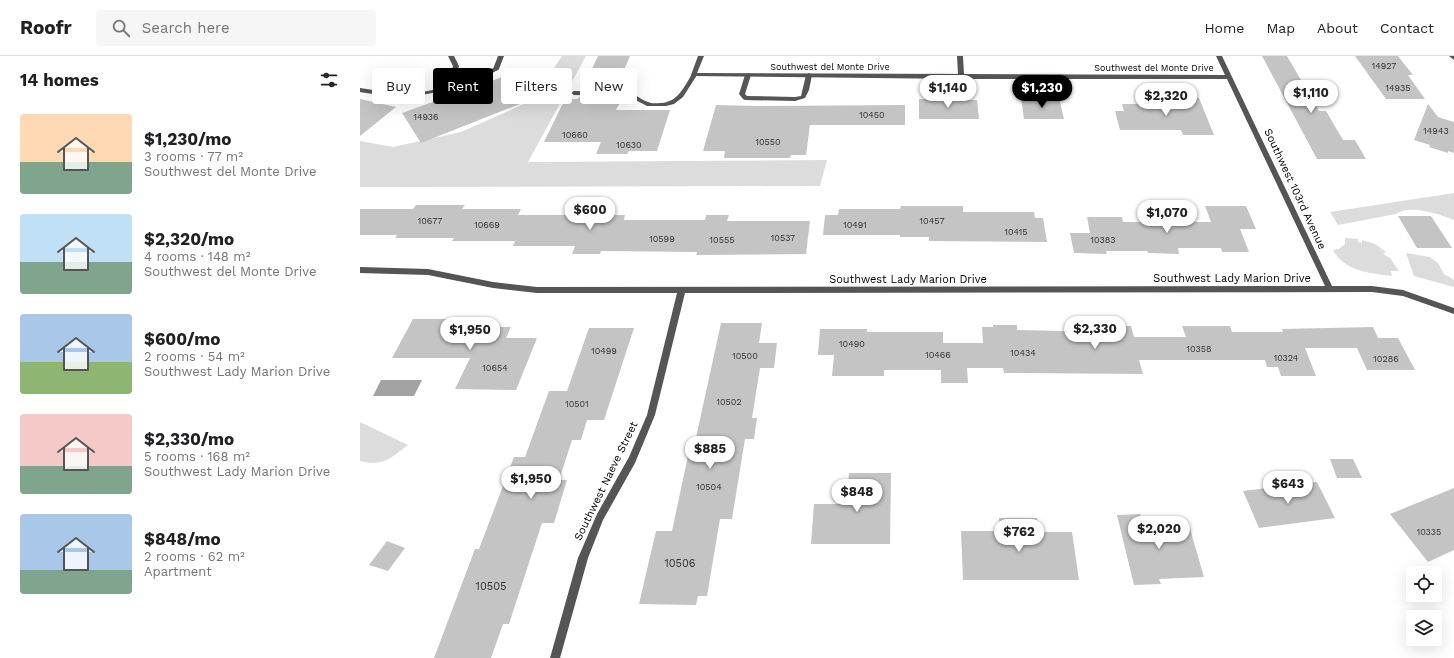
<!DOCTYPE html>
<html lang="en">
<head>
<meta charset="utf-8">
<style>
  body { margin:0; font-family:"Work Sans",sans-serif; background:#f6f6f6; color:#202124; height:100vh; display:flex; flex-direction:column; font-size:15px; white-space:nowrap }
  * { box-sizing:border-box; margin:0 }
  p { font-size:13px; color:#757577 }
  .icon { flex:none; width:22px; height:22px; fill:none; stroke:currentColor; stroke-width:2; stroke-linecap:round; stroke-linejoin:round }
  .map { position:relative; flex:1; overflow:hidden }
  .details { display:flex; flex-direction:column; background:#fff; width:360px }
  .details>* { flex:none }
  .top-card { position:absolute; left:12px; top:12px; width:380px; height:36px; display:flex; gap:8px }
  .fabs { position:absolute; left:1046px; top:510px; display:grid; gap:8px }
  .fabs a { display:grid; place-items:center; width:36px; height:36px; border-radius:4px; background:#fff; box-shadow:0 4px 16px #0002; font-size:20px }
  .price { position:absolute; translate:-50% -34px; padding:0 9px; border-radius:14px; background:#fff; color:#222; font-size:13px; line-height:26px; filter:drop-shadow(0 1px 2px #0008) }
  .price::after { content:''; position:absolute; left:50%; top:24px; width:12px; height:9px; margin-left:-6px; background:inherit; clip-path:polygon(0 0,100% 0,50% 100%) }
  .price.selected { background:#000; color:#fff }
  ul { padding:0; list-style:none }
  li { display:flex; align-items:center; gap:12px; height:100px; padding:0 20px }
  li span { display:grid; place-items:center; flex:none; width:112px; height:80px; border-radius:4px; color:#555 }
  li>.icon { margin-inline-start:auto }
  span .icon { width:48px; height:48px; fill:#fffc; stroke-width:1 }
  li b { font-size:17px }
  h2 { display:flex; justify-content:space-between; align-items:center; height:48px; padding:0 20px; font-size:17px }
  .pill { padding:0 14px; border-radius:4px; background:#fff; box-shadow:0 4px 16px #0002; font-size:14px; line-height:36px }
  .pill.selected { background:#000; color:#fff }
  header { display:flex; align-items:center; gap:24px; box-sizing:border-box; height:56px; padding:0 20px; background:#fff; border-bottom:1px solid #e0e0e0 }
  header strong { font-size:19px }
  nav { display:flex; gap:22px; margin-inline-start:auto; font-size:14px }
  .search { width:280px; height:36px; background:#f6f6f6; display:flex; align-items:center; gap:10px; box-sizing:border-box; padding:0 14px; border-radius:4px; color:#757577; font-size:15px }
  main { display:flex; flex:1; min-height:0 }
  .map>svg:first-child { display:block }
  .green { fill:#dcdcdc }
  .water { fill:#a3a3a3 }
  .building { fill:#c4c4c4 }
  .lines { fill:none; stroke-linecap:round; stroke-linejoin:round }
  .lane { fill:#555; fill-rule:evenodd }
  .street { fill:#555; fill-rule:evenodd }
  .labels { text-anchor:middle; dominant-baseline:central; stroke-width:3; stroke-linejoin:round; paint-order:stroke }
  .number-label { font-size:9px; fill:#313131 }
  .far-street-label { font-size:9px; fill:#000; stroke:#fff }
  .street-label { font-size:11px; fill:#000; stroke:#fff }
  .near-number-label { font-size:11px; fill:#313131 }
</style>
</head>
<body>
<header>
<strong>Roofr</strong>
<div class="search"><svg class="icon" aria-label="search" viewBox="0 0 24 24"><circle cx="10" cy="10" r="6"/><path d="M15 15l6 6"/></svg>Search here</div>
<nav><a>Home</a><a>Map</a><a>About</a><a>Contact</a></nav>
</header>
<main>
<section class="details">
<h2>14 homes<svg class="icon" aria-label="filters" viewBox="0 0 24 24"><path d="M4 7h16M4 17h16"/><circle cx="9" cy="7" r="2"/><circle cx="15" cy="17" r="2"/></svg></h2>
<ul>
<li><span style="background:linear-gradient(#ffd9b3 60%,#7fa58c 0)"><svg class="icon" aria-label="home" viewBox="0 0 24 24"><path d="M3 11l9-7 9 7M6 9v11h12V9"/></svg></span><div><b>$1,230/mo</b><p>3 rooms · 77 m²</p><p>Southwest del Monte Drive</p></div></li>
<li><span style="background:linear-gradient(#bfe0f5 60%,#7fa58c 0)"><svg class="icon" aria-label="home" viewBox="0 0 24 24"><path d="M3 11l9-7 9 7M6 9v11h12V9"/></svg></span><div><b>$2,320/mo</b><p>4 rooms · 148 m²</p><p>Southwest del Monte Drive</p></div></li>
<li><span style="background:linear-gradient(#a9c7e8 60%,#8fb573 0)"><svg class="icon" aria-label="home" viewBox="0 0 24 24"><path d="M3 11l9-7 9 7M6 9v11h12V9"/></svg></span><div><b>$600/mo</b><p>2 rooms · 54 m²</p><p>Southwest Lady Marion Drive</p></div></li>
<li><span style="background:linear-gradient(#f6c9c9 65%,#7fa58c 0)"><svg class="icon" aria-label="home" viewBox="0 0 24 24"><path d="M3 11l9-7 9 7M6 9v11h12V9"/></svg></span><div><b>$2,330/mo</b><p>5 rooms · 168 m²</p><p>Southwest Lady Marion Drive</p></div></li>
<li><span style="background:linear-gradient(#a9c7e8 70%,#7fa58c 0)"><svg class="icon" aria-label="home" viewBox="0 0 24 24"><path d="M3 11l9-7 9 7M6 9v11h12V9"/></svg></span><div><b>$848/mo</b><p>2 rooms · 62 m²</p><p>Apartment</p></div></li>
</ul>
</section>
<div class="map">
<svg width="1094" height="602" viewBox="0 0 1094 602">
  <rect width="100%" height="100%" fill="#fff"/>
  <path class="green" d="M202,0H226L168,106L467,104L460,130L0,131V85L33,91L101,76L173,44Z
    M1094,137V164C1079,158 1049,148 1036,158L978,169L970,156Z
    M985,182L998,183V186L1002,187V184L1015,188L1026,196L1023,198L1030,202L1039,215H1031L1032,220C1010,217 985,216 973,194L979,193L985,188Z
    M1046,197L1070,201L1078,207L1084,218L1094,224V231L1054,220Z
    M0,366L48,389C31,402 22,411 0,405Z"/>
  <path class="water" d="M21,324H62L54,340H13Z"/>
  <path class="building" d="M238,0H270L261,21H273L266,34H222Z
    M902,0H927L959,55H966L983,84H995L1006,103H957Z
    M995,0H1038L1053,19H1048L1065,43H1026Z
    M159,15L180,40L61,87L42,57Z
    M219,41H263L256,54H310L297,95H269L267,98H236L241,86H184L205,43H218Z
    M661,42H699L704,63H664Z
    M809,42H839L854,79H823L821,74H760L755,55H764L762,48H811Z
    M0,43L36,51L0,80Z
    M559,43L617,44L619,63H559Z
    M1068,48L1078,61L1094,66V97L1088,95V97L1069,91L1070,89L1054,84Z
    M356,49L398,50L545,49V69H450L446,99H431L430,102H364L365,95H343Z
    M56,149H105L102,153H161L158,159H265L264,164H345L346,159H369L367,165H450L446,198L336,199L337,196L241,195L240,198H212L215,190H153L155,185H92L94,182H35L37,179H0V153H53Z
    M541,150H603V156H674L675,162H683L687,186L569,185V181H540V179H463L465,159H478L479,153H540Z
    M845,150H886L896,173H880L889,196H862L861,192H818L819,198L788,197L787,195H746L747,198L714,197L710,177H730L727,161H762L763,166H851Z
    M1038,160H1071L1092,192H1057Z
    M53,263H116L113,271H151L146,282H177L156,334L95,333L110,302H32Z
    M361,267H402L399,287H417L414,312H400L392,362H397L394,383H385L372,463H360L347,540H338L336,549L279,548L296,475H312L328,400H332Z
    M633,269H657V274L703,275H744L743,270H771L774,281H826L822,270H870L872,276H923L922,273L1013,271L1018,282H1038L1055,314H1007L997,292H945L956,320H921L918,311H907L905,304H779L783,318L644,317L643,312H607L608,327H581V314H524V320H472L474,299H458L460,273H507V276H583V287H623L622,271H633Z
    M229,272H274L244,364H227L221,384H212L199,424H207L194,467H182L149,568H143L131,602H74L115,493H119L154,401H165L189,335H207Z
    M970,403H993L1002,422H977Z
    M489,417H531L530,488H451L454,448H487Z
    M957,426L975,462L899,472L883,435Z
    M1094,432V494L1068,506L1030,458Z
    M780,458L783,468L828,466L844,521L799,523L801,528L774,529L757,459Z
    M639,462H677L679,476H712L719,524H603L601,475H640Z
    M27,485L45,492L28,515L9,509Z"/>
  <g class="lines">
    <path class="lane" d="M138,0H144L139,13L136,15L133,13Z
      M334,17L337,19L323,41L314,48L306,50H287L268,40L214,39L211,37L214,35L268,36C276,38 281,44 288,46C292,48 296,47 301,47C318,46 324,31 332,18Z
      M388,17L391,19L385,38L387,40L435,41L441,40L446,19L449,17L452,19L449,34L445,42L435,45L385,44L383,43L379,38L385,19Z"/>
    <path class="street" d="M88,0H94L99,10L94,28L134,12L139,13C132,18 122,21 114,24C70,41 46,44 0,36V32C30,37 58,40 87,30L93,10Z
      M338,0H344L337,17L598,18L597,0H603L604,18L865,19L856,0H862L972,230H1012L1043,234L1094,252V258L1043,240L1012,236L325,237L295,359L275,407L243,464L228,502L200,602H190L218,502L237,458L269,401L287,359L317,237H177L133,232L68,219L0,217V211L68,213L133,226L177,231L965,230L867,23H601L332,20L331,19Z
      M1089,0H1094V4Z"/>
  </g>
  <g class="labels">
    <g class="number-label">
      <text x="1024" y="10">14927</text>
      <text x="1038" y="32">14935</text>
      <text x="512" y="59">10450</text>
      <text x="66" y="61">14936</text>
      <text x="1076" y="75">14943</text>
      <text x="215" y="79">10660</text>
      <text x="408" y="86">10550</text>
      <text x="269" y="89">10630</text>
      <text x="70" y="165">10677</text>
      <text x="572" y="165">10457</text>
      <text x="127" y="169">10669</text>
      <text x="495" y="169">10491</text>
      <text x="656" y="176">10415</text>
      <text x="423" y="182">10537</text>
      <text x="302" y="183">10599</text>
      <text x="362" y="184">10555</text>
      <text x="743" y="184">10383</text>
      <text x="492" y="288">10490</text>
      <text x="839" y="293">10358</text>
      <text x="244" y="295">10499</text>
      <text x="663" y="297">10434</text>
      <text x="578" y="299">10466</text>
      <text x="385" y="300">10500</text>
      <text x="926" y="302">10324</text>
      <text x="1026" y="303">10286</text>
      <text x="135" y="312">10654</text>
      <text x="369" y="346">10502</text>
      <text x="217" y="348">10501</text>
      <text x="349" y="431">10504</text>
      <text x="1069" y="476">10335</text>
    </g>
    <g class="far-street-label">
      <text x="470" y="11">Southwest del Monte Drive</text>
      <text x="794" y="12">Southwest del Monte Drive</text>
    </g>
    <g class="street-label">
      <text transform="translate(935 133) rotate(65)">Southwest 103rd Avenue</text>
      <text x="872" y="222">Southwest Lady Marion Drive</text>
      <text x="548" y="223">Southwest Lady Marion Drive</text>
      <text transform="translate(246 425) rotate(-64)">Southwest Naeve Street</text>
    </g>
    <g class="near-number-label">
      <text x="320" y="507">10506</text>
      <text x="131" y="530">10505</text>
    </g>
  </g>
</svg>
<div class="fabs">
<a><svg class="icon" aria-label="locate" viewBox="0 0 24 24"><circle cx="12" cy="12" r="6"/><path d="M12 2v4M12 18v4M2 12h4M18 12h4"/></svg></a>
<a><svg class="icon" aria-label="layers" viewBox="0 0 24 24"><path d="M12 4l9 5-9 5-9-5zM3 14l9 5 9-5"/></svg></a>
</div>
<b class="price" style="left:588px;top:53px">$1,140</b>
<b class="price selected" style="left:682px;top:53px">$1,230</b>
<b class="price" style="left:951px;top:58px">$1,110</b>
<b class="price" style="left:806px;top:61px">$2,320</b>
<b class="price" style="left:230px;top:175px">$600</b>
<b class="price" style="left:807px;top:178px">$1,070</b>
<b class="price" style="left:735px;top:294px">$2,330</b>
<b class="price" style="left:110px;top:295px">$1,950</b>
<b class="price" style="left:350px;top:414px">$885</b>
<b class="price" style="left:171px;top:444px">$1,950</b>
<b class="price" style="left:928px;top:449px">$643</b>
<b class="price" style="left:497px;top:457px">$848</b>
<b class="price" style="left:799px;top:494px">$2,020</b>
<b class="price" style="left:659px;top:497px">$762</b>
<div class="top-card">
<a class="pill">Buy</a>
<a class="pill selected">Rent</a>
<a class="pill">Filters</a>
<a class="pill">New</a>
</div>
</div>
</main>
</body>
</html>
